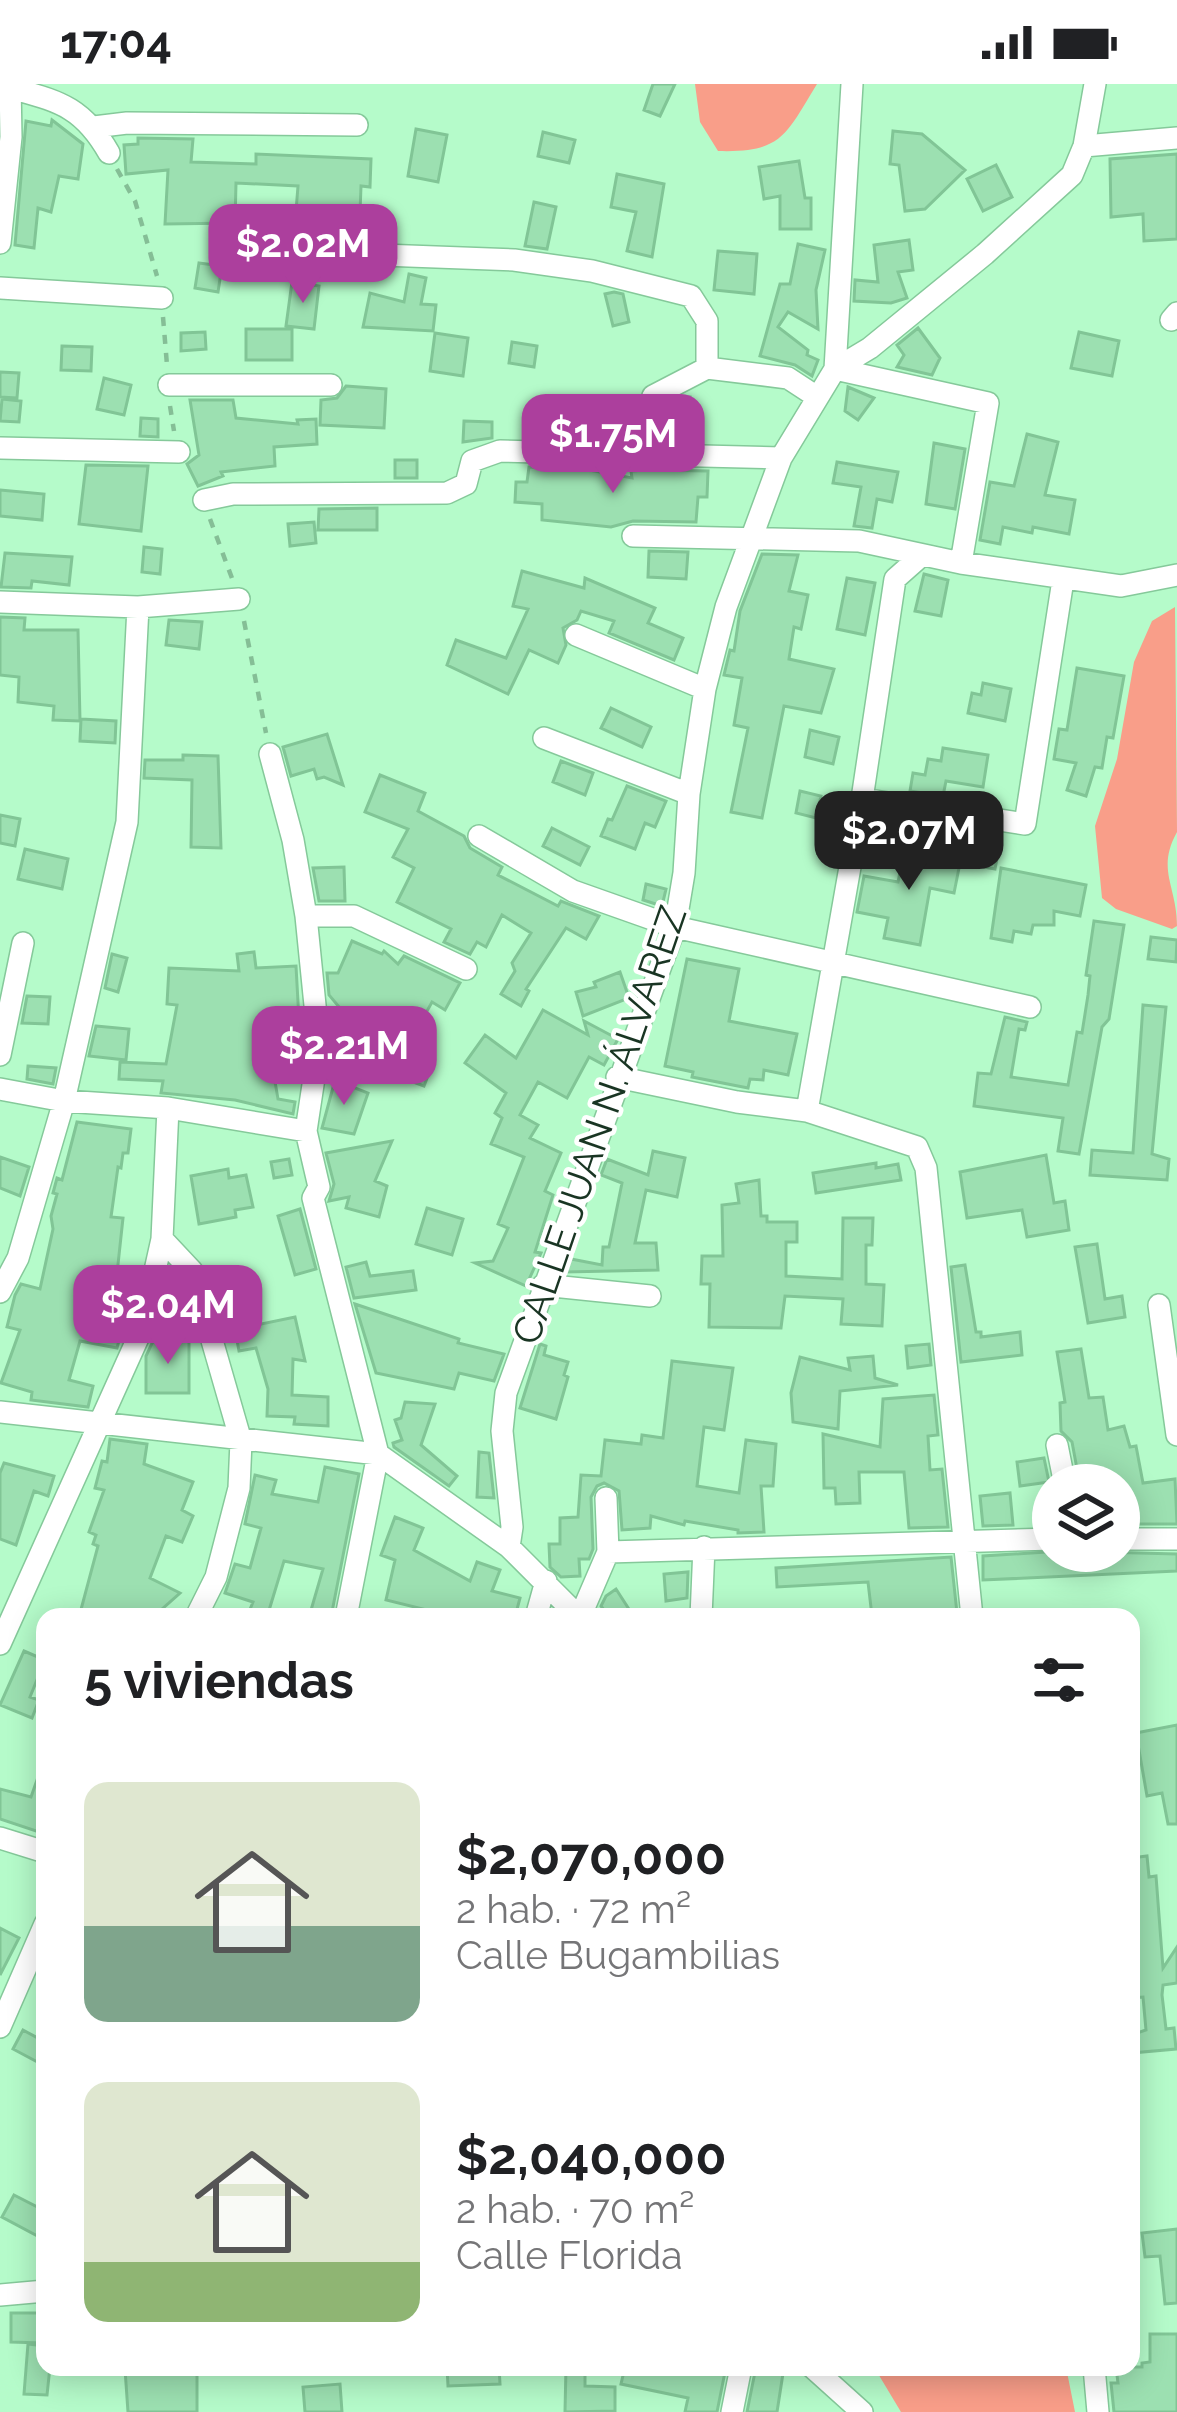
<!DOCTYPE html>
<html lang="es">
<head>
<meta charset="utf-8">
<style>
  body { margin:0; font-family:Raleway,sans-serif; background:#f6f6f6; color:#202124; height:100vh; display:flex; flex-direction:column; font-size:45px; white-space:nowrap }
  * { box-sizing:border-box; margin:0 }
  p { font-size:39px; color:#757577 }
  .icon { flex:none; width:66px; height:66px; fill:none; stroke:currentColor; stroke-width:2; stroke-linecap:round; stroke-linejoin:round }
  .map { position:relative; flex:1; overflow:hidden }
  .panel { position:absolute; left:36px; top:1524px; width:1104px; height:768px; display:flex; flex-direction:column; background:#fff; border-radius:24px; box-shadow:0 6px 30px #0003 }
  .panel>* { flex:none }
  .tools { position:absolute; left:1032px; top:1380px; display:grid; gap:24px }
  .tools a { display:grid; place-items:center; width:108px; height:108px; border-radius:50%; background:#fff; box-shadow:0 6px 30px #0003; font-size:60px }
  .price { position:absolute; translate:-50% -102px; padding:0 27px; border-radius:24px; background:#ac3f9d; color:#fff; font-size:39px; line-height:78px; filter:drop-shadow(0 3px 6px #0008) }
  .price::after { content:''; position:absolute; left:50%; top:72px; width:36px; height:27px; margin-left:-18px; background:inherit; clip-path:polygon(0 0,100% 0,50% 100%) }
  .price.current { background:#222; color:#fff }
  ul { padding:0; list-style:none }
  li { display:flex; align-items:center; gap:36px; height:300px; padding:0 48px }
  li span { display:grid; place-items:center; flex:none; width:336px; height:240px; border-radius:24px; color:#555 }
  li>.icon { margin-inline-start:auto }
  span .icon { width:144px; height:144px; fill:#fffc; stroke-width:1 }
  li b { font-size:51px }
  h2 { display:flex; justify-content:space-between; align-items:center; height:144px; padding:0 48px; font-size:51px }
  .status { display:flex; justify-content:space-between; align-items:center; height:84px; padding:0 60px; background:#fff; direction:ltr }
  .status svg { height:33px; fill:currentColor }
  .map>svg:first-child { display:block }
  .forest { fill:#f99e89 }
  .building { fill:#9ce0b1; stroke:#81c596; stroke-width:3 }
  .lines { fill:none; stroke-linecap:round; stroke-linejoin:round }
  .minor-casing { stroke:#85c99a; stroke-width:24 }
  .path { stroke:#85be96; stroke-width:4.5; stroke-dasharray:9 9; stroke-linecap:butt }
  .minor { stroke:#fff; stroke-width:21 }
  .labels { text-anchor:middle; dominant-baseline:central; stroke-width:9; stroke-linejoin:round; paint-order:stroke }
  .street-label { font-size:39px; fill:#193523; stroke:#fff }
</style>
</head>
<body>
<div class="status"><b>17:04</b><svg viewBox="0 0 49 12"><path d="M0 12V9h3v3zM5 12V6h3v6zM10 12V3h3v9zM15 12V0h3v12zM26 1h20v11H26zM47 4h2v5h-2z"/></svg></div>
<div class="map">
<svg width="1177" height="2328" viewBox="0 0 1177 2328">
  <rect width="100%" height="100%" fill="#b5fbca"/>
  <path class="forest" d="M695,0H817C786,50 783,69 718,67L700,38Z
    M1175,523L1177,748C1156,786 1177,802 1177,842L1172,845L1116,825L1102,814L1095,742L1117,675L1134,578L1152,537Z
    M874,2283H1066L1075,2328H901Z"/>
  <path class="building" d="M653,0H675L660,32L644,26Z
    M52,36L83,60L78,95L59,92L51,128L38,124L34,164L15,161L26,37L51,42Z
    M416,45L447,51L438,98L408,92Z
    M893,47L922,50L965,86L925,125L905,127L899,81L890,80Z
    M543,48L575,56L569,79L538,72Z
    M138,54L193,55L191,78L256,80V70L371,75L370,103L361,102L359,155L335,165L336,130L296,127L298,102L236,99L235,139L165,140L168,86L126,90L124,61L138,60Z
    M1177,70V155L1144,157L1143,130L1111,133L1110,75Z
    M799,77L805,114H811V145H780V112L764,115L759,83Z
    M996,81L1012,113L983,127L967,95Z
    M617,90L664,100L652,173L627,167L636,128L611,123Z
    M534,118L556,123L547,165L525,162Z
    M909,156L913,186L898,188L907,214L891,219L854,217L855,196L878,198L874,161Z
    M798,160L825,166L816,206L818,245L788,228L778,243L808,266L807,271L818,276L812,292L795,281L760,272L780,200H790Z
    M718,167L757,170L754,210L714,206Z
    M199,179L222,182L218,208L195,204Z
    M409,190L426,194L421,220L436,221L433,247L363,243L370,209L404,218Z
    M292,198L319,202L314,245L286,242Z
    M614,208L623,210L629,238L613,242L605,210Z
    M918,244L940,274L932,291L897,283L904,271L897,261Z
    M246,245H292V276H246Z
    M205,248L206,265L181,267V249Z
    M1079,248L1119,257L1112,292L1071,284Z
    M435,249L468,254L463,292L430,287Z
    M512,258L537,262L534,283L509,279Z
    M62,262L92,263L91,287L61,286Z
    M0,288L19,289L17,314L0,313Z
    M104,294L131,301L124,331L97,325Z
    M346,302L386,305L384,344L320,341L321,316L337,314Z
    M848,303L874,314L858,336L845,327Z
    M684,313H690L689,357L646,356V339L604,342L603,323L640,320L653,327Z
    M2,315L21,317L19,338L0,337Z
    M190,316H233L236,334L298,340L297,336L316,335L317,360L274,363L275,382L221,388L223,392L198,402L187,380L199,371Z
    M141,334L158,335V353L140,352Z
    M464,337L492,338V354L463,358Z
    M1027,350L1058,358L1045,411L1075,416L1069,450L1033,443L1032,449L1003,443L1000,460L980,456L990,398L1014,402Z
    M934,359L965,365L955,425L926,420Z
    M395,376H417V394H395Z
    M837,378L898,388L892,418L877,415L872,444L854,442L861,403L833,399Z
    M86,381L148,382L141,447L79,440Z
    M529,383L578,384L632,394L631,387L646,386L708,387L707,413H698L696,438L633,437L611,443L542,436V420L515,418L516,398H527Z
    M0,406L44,410L42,436L0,432Z
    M377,424V446H318L319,425Z
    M314,438L316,459L290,462L288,440Z
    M144,463L162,465L160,490L142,488Z
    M649,467L688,468L686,495L648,493Z
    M5,469L72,473L69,501L32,497L31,504L1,503Z
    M762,470L798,471L789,507L808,511L801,545L794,543L789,575L834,585L821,629L784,622L762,734L731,728L748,644L734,641L742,594L724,591L730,566L734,567L740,527Z
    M522,487L584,504L585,494L655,524L648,539L683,554L674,576L609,549L614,537L581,527L577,536L563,544L566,561L558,579L529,566L508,610L447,581L456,556L506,574L528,525L513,522Z
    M924,490L948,496L941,532L915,527Z
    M847,494L875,499L865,551L837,545Z
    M0,533L25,534L24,546H78L80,637L53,636L54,622L18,618L19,593L0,591Z
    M169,536L202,538L199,565L166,561Z
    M1077,584L1124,592L1113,654L1107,653L1102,684L1095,683L1086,712L1067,706L1076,679L1054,675L1059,645L1067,646Z
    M983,599L1011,605L1005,637L968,629L972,609L981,611Z
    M611,624L651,643L642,663L601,644Z
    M81,635L116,637L115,659L80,657Z
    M810,646L839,653L833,680L805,673Z
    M327,650L343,701L324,693L317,695L314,685L291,692L283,663Z
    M943,664L988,671L983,703L946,697L943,712L910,707L913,689L925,691L928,675L941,677Z
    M183,671L218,672L221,764L191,763L192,696L144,694L145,676H183Z
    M561,677L593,689L585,711L553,698Z
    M380,691L425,709L418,727L464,752L470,764L502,783L498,791L558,822L561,817L599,832L586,855L566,844L526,905L529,907L521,922L501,910L515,887L512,879L531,849L502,831L486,863L477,858L470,870L444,858L451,845L397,818L414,784L393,773L408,745L365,728Z
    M627,702L666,717L655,743L645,739L635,765L601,752L608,735L612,736Z
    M800,707L821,712L816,734L796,729Z
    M0,731L20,735L15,762L0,759Z
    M552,744L589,763L580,781L543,762Z
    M978,755L1000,759L995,785L973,781Z
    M905,763L961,774L954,809L930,804L920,861L884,854L888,834L857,828L864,792L898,798Z
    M25,765L68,775L62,805L18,795Z
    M344,783L345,817H319L313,784Z
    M1001,784L1086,801L1080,832L1054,827V841H1033L1031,850L1014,847L1012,858L991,854Z
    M646,800L666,805L662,822L643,816Z
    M1094,837L1124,841L1109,935L1102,943L1079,1070L1058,1067L1063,1034L974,1022L978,989L991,990L1005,933L1027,938L1025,946L1019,945L1011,993L1068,1001L1077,948L1082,949L1088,911L1090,892L1086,891Z
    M1151,853L1177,856L1176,878L1148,875Z
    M352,857L382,870L384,867L398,880L404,872L460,899L445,926L432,918L411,956L390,944L369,974L339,952L350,936L329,911L327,889H338Z
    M254,868L256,884L296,882L301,972L269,968L268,986H273L278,1015L295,1018L293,1030L235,1016L161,1009L163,997L119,995L120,978L166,980L177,921L167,920L169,884L239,887L237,870Z
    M112,870L127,874L118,908L105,904Z
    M687,875L739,885L729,937L797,950L788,991L764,986L763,996L750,995L748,1004L692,993L693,988L665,982Z
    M620,888L629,914L583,932L576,908L596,903L594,898Z
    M27,912L50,913L48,940L22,939Z
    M1143,921L1166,923L1152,1070L1169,1075L1167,1096L1090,1091L1092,1066L1133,1069Z
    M543,926L588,951L584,937L618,955L604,981L589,973L567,1014L538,998L520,1031L538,1041L530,1054L561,1069L545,1107L553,1111L535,1168L541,1169L526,1202L475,1179L493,1177L508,1144L498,1140L524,1073L491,1060L502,1034L495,1029L506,1009L465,979L485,951L516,974Z
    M96,942L129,945L126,976L89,972Z
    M414,978L431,984L424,1002L408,996Z
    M28,982L56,984L53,1000L27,995Z
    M335,996L368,1009L354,1050L322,1044Z
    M77,1038L131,1045L128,1069H123L121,1084L118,1083L111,1133L123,1134L116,1199L131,1201L129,1220L117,1264L80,1257L69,1296L93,1302L88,1323L31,1316L32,1308L1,1299L20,1246L7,1243L15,1211L21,1200L40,1205L53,1145L51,1132L57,1110L53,1109L57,1094L62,1096Z
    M392,1057L375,1097L387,1102L379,1133L346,1124L349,1113L329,1117L334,1100L326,1069Z
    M653,1067L685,1074L677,1113L646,1106L635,1159H656L658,1186L566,1188L571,1175L602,1181L603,1163H609L622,1099L601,1091L607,1075L648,1091Z
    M1046,1071L1054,1119L1065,1117L1069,1146L1027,1153L1022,1126L967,1134L960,1088Z
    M0,1073L29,1083L20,1112L0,1104Z
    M289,1075L292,1091L274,1094L271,1078Z
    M876,1079V1084L898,1080L901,1096L816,1109L813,1089Z
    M228,1085L229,1094L246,1091L253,1123L235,1126L236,1133L199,1140L191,1092Z
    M759,1096L761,1132H767V1138H797V1158H786V1192L842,1195L843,1134H873L872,1161H866V1200L884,1201L882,1242L841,1240L843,1215L785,1212L781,1244L709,1243L710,1200H701L702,1172H723L722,1121L739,1119L736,1100Z
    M427,1124L463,1135L452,1171L416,1160Z
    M300,1125L316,1185L295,1191L278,1132Z
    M1097,1160L1105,1215L1122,1212L1125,1233L1088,1239L1075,1163Z
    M366,1178L370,1192L413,1187L416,1206L354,1214L346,1183Z
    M965,1181L976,1248H981V1253L1020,1248L1022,1271L961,1278L951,1183Z
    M355,1220L459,1255L458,1259L504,1270L494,1297L459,1289L454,1305L376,1289Z
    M295,1233L305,1277L293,1275L292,1311L328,1313V1342L294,1340L295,1333L267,1332L268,1305L256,1264L239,1267L236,1251L254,1247L252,1242Z
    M154,1255L189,1256V1309H146V1272Z
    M540,1260L546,1262L544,1271L568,1278L564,1291L568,1293L556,1335L520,1324Z
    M929,1260L931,1281L908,1284L906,1262Z
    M1081,1265L1089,1314L1103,1313L1108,1346L1124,1342L1130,1363L1136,1362L1143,1399L1175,1395L1177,1440H1119V1401H1080L1072,1358L1061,1347L1060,1319L1065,1318L1057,1268Z
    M873,1272L875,1294L898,1301L840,1307L838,1345L793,1338L791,1309L800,1273L850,1286L848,1274Z
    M672,1277L733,1284L724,1346L704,1343L697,1402L739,1409L746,1356L776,1360L773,1402H761L764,1448L738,1449V1446L685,1437L684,1441L651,1432L650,1444L622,1446L619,1407L604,1399L597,1402L591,1413L593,1465L589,1475H579L580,1492L561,1493L550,1483L549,1460H560V1434L578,1433L581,1391L601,1392L605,1356L641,1360L642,1351L663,1354Z
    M934,1311L938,1351L928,1352L930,1386L942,1385L948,1443L909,1444L904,1388H859L860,1419L836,1420L835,1404H824L823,1350L880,1363L883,1315Z
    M405,1318L435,1320L421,1361L457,1392L449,1402L394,1363L393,1359L402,1356L395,1336L401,1334Z
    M110,1355L147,1360L144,1380L193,1398L182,1426L193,1432L182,1458L166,1452L150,1494L180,1509L153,1533H79L98,1462L93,1460L96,1451L89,1448L104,1406L95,1404L102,1377L107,1378Z
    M479,1368L489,1369L494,1414L477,1413Z
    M1044,1374L1049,1398L1020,1402L1017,1378Z
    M4,1379L54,1392L48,1412L34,1407L16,1461L0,1455V1389Z
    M325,1383L359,1390L331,1533H309L323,1485L284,1477L267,1533H247L253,1518L225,1509L235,1480L250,1484L261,1444L245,1440L255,1391L276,1396L272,1410L318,1418Z
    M1010,1409L1013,1441L983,1442L980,1412Z
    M395,1433L423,1444L414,1466L470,1497L477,1478L500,1486L492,1507L520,1514L515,1533H420L423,1525L386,1516L395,1476L381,1471Z
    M1062,1467L1177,1470V1487L983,1496V1472Z
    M951,1473L957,1529L872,1532L868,1498L777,1503L776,1484Z
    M688,1488L687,1514L666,1517L664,1490Z
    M616,1505L634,1533H609L601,1522L606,1512Z
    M24,1567L45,1576L30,1613L39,1616L32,1634L0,1621Z
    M1177,1641V1740H1168L1162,1709L1147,1712L1136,1649Z
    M43,1679H45V1750L0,1735V1705L31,1713Z
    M1147,1772L1149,1793L1156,1792L1163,1884L1177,1863V1899L1163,1901L1162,1911L1166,1945L1174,1944L1176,1965L1131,1969V1951L1146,1946L1143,1913L1131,1914V1774Z
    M0,1844L19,1854L0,1891Z
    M23,1946L45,1958V1982L13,1965Z
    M14,2111L45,2127V2156L2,2133Z
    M1177,2145V2219L1165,2220L1160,2172L1145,2173L1142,2149Z
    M11,2229H42V2259L11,2258Z
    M1150,2250H1177V2328H1114L1111,2299H1118L1116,2283H1142V2279L1150,2278Z
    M28,2260L45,2262V2283H50L47,2311L24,2310Z
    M197,2283V2328H128L125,2285Z
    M447,2283H499L500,2300L448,2302Z
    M566,2283H585V2302L615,2303V2327L565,2328Z
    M625,2283H726L717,2328H685L688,2314L621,2300Z
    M756,2283H784L777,2328H747Z
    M340,2300L342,2328H305L303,2303Z"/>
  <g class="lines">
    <g class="minor-casing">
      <path id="minor" d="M1,1C54,17 80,18 109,69
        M94,43L127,39L357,41
        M1084,62L1177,54
        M0,159L11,53L10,0
        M355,170L514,176L592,187L691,212L707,237V284
        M0,204L162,214
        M1171,236L1177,229
        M835,285L988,319L961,479
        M835,285L852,0
        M169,301H331
        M653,312L707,284L788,294L817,313
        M0,364L179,368
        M204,416L233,410L447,409L466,400L472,377L500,367L781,374
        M633,452L859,457L961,479L1121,502L1177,491
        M0,518L138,523L239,515
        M576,551L705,605
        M544,654L689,710
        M270,670L293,756L306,832L317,941L316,981L306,1047L319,1103L313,1114L378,1370L346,1533
        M862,715L1025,740L1063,496
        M479,752L573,807L672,842
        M306,832H354L466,885
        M675,843L1030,923
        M0,971L23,859
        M617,993L737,1018L807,1027L917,1063L926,1084L972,1533
        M0,1005L64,1017L168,1024L306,1047
        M807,1027L862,715L895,495L921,472
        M162,1155L192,1187L241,1357L239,1404L216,1493L196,1533
        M543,1201L650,1212
        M0,1208L18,1174L64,1017L127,738L138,523
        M1159,1221L1177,1351
        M0,1328L378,1370L509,1463L579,1533
        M1057,1361L1065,1401
        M1119,1455H1177
        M509,1463L512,1443L502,1347L506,1309L675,843L684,789L689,710L705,605L726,523L781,374L835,285L870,264L985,170L1072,91L1084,62L1095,0
        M608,1468L1053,1455
        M536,1533L546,1497
        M580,1533L608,1468L606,1414
        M701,1533L704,1463
        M0,1560L142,1245L162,1155L168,1024
        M0,1754L45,1768
        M0,1943L45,1840
        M0,2211L45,2207
        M812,2283L862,2328
        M1094,2283L1098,2328
        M732,2328L741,2283"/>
    </g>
    <path class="path" d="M117,85L135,117L157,192
      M163,233L167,281
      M170,322L174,347
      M210,435L233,497
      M244,537L266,649"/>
    <use href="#minor" class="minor"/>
  </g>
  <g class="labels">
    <g class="street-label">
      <text transform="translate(599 1041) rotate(-71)">CALLE JUAN N. ÁLVAREZ</text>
    </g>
  </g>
</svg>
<div class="tools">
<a><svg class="icon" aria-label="layers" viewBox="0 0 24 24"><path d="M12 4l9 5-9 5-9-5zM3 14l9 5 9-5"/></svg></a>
</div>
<b class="price" style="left:303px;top:222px">$2.02M</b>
<b class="price" style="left:613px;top:412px">$1.75M</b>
<b class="price current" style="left:909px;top:809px">$2.07M</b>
<b class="price" style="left:344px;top:1024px">$2.21M</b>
<b class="price" style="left:168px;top:1283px">$2.04M</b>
<section class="panel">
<h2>5 viviendas<svg class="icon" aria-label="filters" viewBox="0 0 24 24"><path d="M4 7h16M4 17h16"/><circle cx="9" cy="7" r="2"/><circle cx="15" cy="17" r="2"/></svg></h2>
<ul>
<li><span style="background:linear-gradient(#dfe7d0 60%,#7fa58c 0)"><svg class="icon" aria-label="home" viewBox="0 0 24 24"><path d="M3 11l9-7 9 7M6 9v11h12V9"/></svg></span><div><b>$2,070,000</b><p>2 hab. · 72 m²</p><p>Calle Bugambilias</p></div></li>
<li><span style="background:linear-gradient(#dfe7d0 75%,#8fb573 0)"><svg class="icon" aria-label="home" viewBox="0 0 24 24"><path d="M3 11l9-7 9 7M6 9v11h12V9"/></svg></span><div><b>$2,040,000</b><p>2 hab. · 70 m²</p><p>Calle Florida</p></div></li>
</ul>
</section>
</div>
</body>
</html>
